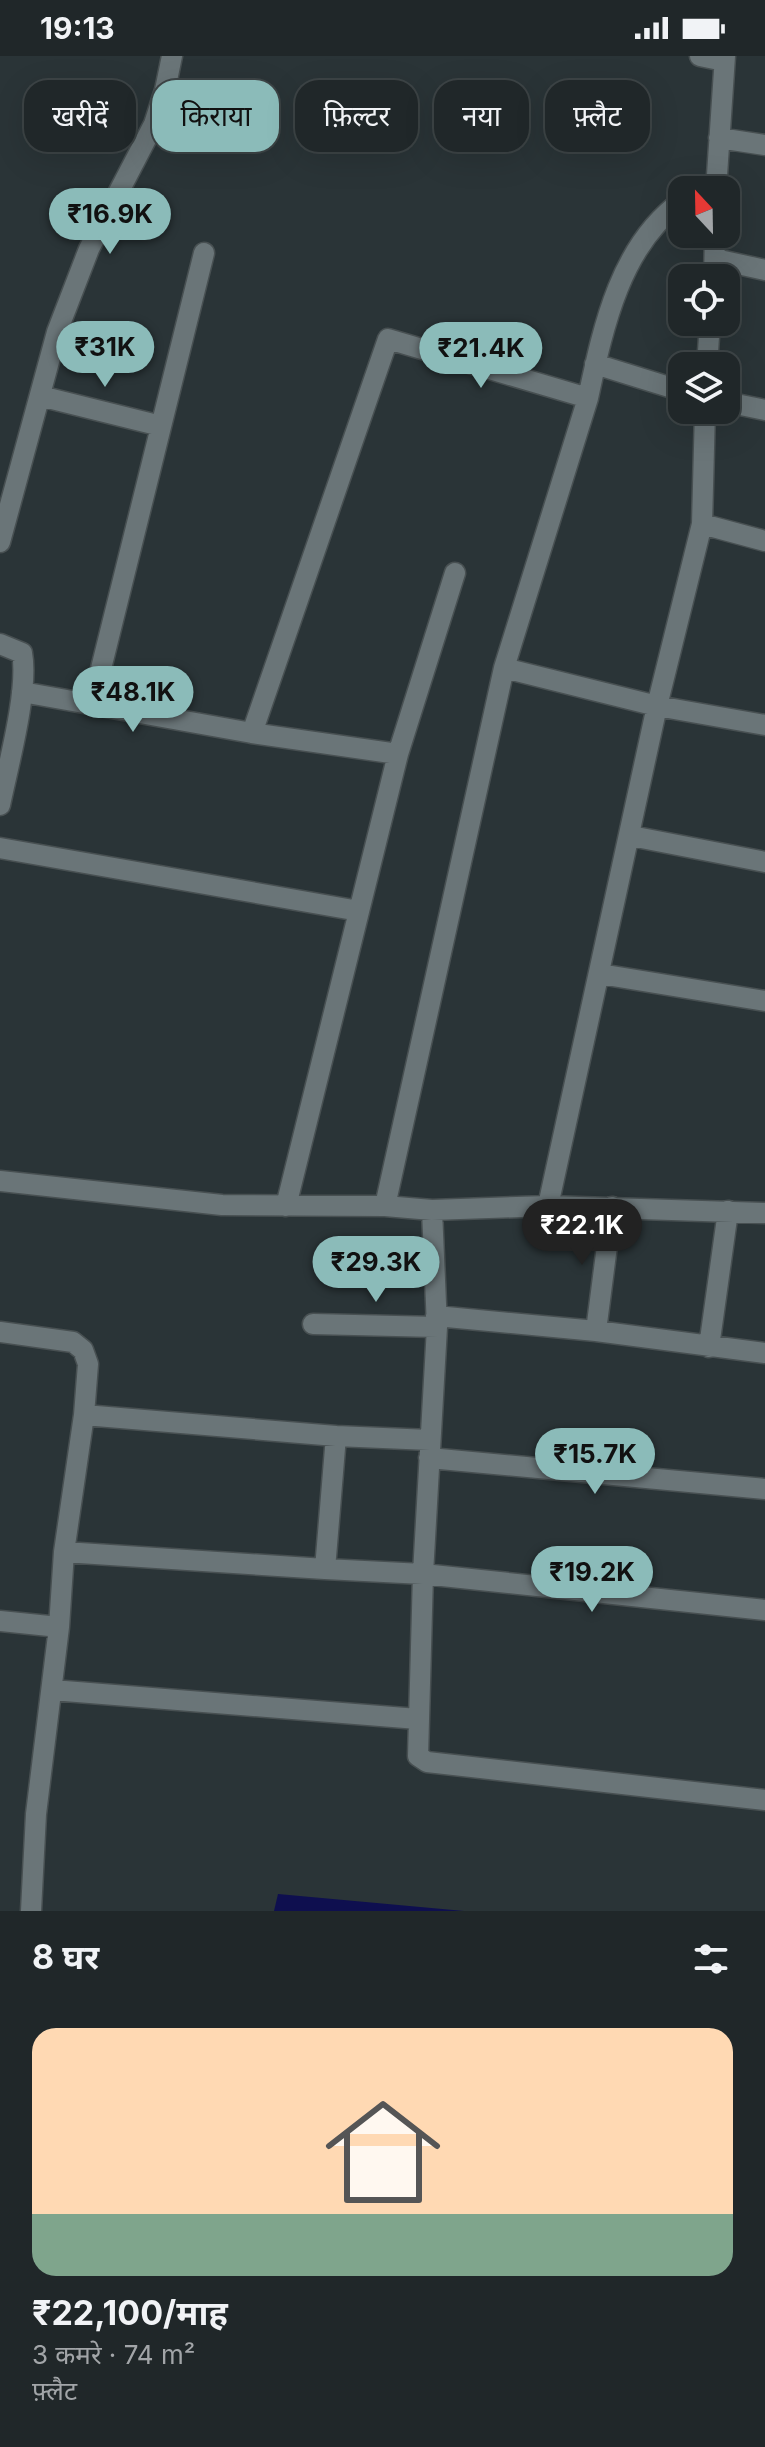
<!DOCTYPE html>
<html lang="hi">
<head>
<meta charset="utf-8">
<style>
  body { margin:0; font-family:Inter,"Noto Sans Devanagari",sans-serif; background:#282f31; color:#f1f3f6; height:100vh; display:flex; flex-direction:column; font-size:30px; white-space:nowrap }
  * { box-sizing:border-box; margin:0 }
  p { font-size:26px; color:#a2a5a8 }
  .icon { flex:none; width:44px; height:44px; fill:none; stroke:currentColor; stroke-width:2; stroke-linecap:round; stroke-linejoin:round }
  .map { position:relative; height:1855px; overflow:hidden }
  .side { display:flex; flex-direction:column; background:#202729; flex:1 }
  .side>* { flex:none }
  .guide { position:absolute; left:24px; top:24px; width:718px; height:72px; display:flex; gap:16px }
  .needle { width:52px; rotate:338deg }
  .tools { position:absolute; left:668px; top:120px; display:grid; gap:16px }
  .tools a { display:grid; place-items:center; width:72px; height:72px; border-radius:16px; background:#202729; box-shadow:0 8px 32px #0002,0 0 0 2px #3d4446; font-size:40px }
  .price { position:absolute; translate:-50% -68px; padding:0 18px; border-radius:28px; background:#8bbbb9; color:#111; font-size:26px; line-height:52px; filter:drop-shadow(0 2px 4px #0008) }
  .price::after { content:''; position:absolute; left:50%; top:48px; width:24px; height:18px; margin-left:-12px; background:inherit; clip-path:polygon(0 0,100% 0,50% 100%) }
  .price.selected { background:#222; color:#fff }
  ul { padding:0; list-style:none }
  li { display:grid; align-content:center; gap:16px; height:424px; padding:0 32px }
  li+li { border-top:2px solid #3d4446 }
  li span { display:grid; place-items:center; height:248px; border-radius:24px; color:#555 }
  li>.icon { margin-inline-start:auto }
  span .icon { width:144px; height:144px; fill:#fffc; stroke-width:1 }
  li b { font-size:34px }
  h2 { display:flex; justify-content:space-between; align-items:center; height:96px; padding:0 32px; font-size:34px }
  .tag { padding:0 28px; border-radius:24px; background:#202729; box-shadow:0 8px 32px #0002,0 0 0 2px #3d4446; font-size:28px; line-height:72px }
  .tag.selected { background:#8bbbb9; color:#111 }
  .status { display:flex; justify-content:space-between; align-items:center; height:56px; padding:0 40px; background:#202729; direction:ltr }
  .status svg { height:22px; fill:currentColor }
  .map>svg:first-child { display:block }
  .water { fill:#0e0f4f }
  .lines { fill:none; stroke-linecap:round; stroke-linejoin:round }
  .minor-casing { stroke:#485052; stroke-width:23 }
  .minor { stroke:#6a7578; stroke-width:20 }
</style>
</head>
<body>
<div class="status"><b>19:13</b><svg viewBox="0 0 49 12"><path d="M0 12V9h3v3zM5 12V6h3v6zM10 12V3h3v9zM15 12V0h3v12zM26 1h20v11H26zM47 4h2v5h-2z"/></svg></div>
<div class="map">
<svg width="765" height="1855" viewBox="0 0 765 1855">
  <rect width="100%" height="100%" fill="#2a3437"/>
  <path class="water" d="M278,1838L464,1855H274Z"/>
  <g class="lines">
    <g class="minor-casing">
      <path id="minor" d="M700,0L724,5
        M719,82L765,89
        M716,134L725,0
        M715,203L765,214
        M714,222L715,178
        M595,308L682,335
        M707,310L710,266
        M40,340L161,370
        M726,346L765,354
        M702,468L765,485
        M0,486L57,276L89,193L154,68L165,34L172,0
        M0,588L22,597C29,634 8,710 0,749
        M504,612L657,650L765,669
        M22,636L252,677
        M92,649L204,197
        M398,698L252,677L388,283L588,342
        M631,780L765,806
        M0,792L359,855
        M600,918L765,945
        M0,1125L222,1149L385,1150L432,1154L548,1150L765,1157
        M286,1150L398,698L455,517
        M385,1150L504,612L588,342C603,272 620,189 682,145
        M548,1150L657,650L702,468L705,354
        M432,1154L437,1271L423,1518L418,1700L427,1706L765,1744
        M436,1260L596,1275L765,1297
        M313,1268L437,1271
        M596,1275L612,1151
        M0,1276L73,1286L83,1294L88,1308L84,1359L64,1496L59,1571L36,1758L31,1855
        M709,1291L728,1155
        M336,1380L430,1384
        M429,1402L765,1433
        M64,1496L325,1513L336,1380L84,1359
        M325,1513L423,1518L765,1554
        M0,1565L59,1571
        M52,1634L418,1663"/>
    </g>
    <use href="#minor" class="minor"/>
  </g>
</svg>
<div class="tools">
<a><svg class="needle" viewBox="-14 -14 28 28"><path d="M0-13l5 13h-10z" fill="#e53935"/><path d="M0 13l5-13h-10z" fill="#a2a5a8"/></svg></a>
<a><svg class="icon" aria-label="locate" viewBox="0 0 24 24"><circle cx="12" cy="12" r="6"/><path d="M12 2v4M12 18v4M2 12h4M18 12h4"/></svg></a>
<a><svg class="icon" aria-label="layers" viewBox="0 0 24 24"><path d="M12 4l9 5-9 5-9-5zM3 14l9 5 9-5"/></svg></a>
</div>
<b class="price" style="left:110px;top:200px">₹16.9K</b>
<b class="price" style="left:105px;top:333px">₹31K</b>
<b class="price" style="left:481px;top:334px">₹21.4K</b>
<b class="price" style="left:133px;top:678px">₹48.1K</b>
<b class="price selected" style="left:582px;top:1211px">₹22.1K</b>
<b class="price" style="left:376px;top:1248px">₹29.3K</b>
<b class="price" style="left:595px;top:1440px">₹15.7K</b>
<b class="price" style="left:592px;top:1558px">₹19.2K</b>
<div class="guide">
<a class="tag">खरीदें</a>
<a class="tag selected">किराया</a>
<a class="tag">फ़िल्टर</a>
<a class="tag">नया</a>
<a class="tag">फ़्लैट</a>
</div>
</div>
<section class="side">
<h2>8 घर<svg class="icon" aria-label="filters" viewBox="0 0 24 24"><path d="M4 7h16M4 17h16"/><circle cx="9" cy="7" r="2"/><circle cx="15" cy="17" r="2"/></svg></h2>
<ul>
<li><span style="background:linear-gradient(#ffd9b3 75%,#7fa58c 0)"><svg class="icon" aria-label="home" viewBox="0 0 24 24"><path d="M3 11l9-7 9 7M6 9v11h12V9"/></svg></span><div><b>₹22,100/माह</b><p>3 कमरे · 74 m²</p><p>फ़्लैट</p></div></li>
</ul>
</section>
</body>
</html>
